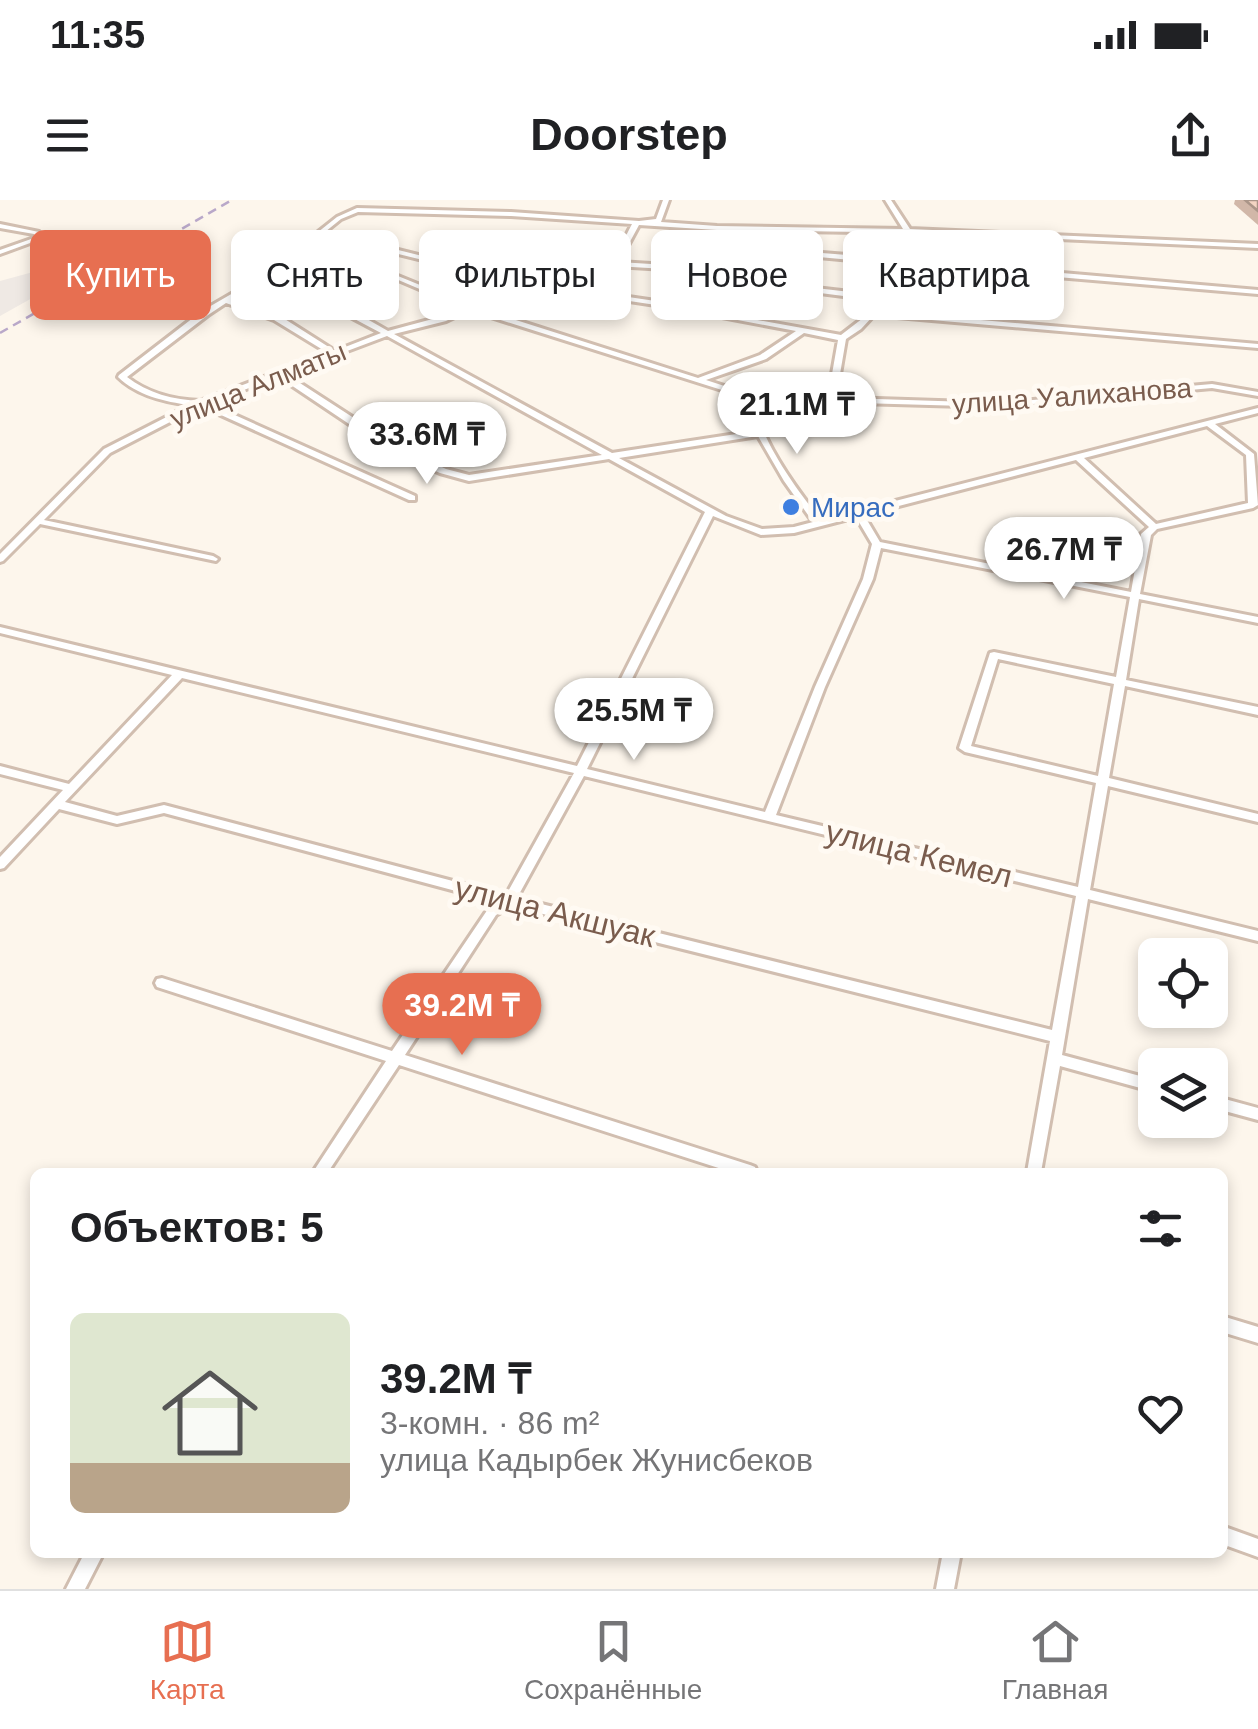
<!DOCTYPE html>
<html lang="ru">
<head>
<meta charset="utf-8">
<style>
  body { margin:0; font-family:Arial,sans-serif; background:#f2f2f2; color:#202124; height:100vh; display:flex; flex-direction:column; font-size:38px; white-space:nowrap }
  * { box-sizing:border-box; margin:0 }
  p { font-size:32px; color:#757577 }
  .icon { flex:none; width:55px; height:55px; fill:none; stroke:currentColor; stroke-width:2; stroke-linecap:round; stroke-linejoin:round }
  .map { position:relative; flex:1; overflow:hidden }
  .details { position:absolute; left:30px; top:968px; width:1198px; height:390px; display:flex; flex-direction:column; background:#fff; border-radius:15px; box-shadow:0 5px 15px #0003 }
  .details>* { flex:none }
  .top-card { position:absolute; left:30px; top:30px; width:1200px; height:90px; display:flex; gap:20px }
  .fabs { position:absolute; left:1138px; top:738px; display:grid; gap:20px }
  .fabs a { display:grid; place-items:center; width:90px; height:90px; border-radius:15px; background:#fff; box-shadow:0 5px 15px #0003; font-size:50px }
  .price { position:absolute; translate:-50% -85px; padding:0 22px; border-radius:35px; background:#fff; color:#222; font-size:32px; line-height:65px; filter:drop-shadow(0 2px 5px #0008) }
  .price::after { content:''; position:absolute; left:50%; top:60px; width:30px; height:22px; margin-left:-15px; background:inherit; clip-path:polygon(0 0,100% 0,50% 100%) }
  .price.on { background:#e76f51; color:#fff }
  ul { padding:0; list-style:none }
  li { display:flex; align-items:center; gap:30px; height:250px; padding:0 40px }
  li span { display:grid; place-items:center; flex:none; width:280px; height:200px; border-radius:15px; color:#555 }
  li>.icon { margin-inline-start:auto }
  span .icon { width:120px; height:120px; fill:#fffc; stroke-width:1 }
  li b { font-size:42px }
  h2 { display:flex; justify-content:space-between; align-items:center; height:120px; padding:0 40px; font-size:42px }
  .pill { padding:0 35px; border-radius:15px; background:#fff; box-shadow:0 5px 15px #0003; font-size:35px; line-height:90px }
  .pill.on { background:#e76f51; color:#fff }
  .status { display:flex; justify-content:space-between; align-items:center; height:70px; padding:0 50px; background:#fff; direction:ltr }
  .status svg { height:28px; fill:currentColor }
  header { display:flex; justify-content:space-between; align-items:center; height:130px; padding:0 40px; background:#fff; font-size:45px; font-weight:800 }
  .tab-bar { display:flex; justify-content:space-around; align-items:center; height:140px; border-top:2px solid #e0e0e0; background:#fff; font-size:28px; color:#757577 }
  .tab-bar a { display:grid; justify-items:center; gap:5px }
  .tab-bar .on { color:#e76f51 }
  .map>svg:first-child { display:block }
  .industrial { fill:#efe9e4 }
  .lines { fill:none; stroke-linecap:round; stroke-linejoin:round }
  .minor-casing { stroke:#d1beb0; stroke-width:6 }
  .minor { fill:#fff; fill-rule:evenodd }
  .rail { stroke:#b9a8c9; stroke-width:2.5; stroke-dasharray:9 6; stroke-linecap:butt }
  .wall { fill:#d1b7a8 }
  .building { fill:#f3d5c3; stroke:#aa9588; stroke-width:2.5 }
  .shop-dot { fill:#3f7fe0; stroke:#fffaf3; stroke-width:4 }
  .labels { text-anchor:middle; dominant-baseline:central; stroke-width:10; stroke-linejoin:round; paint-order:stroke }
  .far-street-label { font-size:28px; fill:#7a5c4d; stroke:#fffaf3 }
  .far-shop-label { font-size:28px; fill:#366cbe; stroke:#fffaf3; text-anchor:start }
  .street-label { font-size:32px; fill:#7a5c4d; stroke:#fffaf3 }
</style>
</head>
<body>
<div class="status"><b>11:35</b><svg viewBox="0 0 49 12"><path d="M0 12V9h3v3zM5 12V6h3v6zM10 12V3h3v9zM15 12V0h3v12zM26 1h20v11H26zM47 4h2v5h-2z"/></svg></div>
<header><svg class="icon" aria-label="menu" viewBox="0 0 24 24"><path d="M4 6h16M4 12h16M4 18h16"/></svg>Doorstep<svg class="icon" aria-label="share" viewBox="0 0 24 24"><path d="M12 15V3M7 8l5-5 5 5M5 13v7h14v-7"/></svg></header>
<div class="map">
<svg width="1258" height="1389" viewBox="0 0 1258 1389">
  <rect width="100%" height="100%" fill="#fdf6ec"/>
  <path class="industrial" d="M66,63L84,69L0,116V81Z"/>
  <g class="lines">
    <g class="minor-casing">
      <path id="minor" d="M663,0H669L661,22L717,26L903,29L885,0H891L910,29L1258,44V48L1037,38L1039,71L1258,90V94L880,62C885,79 887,95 877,111L1258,144V148L874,115L861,129L846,139L840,174L832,191L815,197L1000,203L1212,184L1258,192V196L1212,188L1000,207L755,200C758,238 797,290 821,320L1258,208V213L1215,224L1254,254L1258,305L1253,308L1157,329L1151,335L1140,394L1258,417V423L1139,399L1126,480L1258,507V515L1125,486L1109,578L1258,614V622L1108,586L1090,690L1258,731V741L1088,699L1062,855L1155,880V892L1060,866L1041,972H1027L1050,841L511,706L496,715L405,855L750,965L755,967L757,972H731L399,865L328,972H313L386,861L157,787L155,783L157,779L162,778L392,851L488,709L497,702L164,613L117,624L59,609L4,668L0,669V657L63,590L0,574V566L69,584L172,475L0,433V427L577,566L705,312L609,259L469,281L440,273L415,262L367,236L279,177L208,203L415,296V300H409L201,206L110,253L44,320L213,356L218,359L216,361L40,324L3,361L0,362V354L104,249L190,205C165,202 136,195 118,177L119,175L202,111L264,75L337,17L357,8L511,12L639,21L656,19ZM358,12L511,16L632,24L612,63L549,82V85L523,81L370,43L339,39L336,40L320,36L341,19ZM639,25L717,30L863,32L872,57L797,51L756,54L753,56L747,70L619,62ZM869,32L1031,37L1032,71L879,58ZM316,39L330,42L389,76L462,107L440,117L388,131L353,111L271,76ZM341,43L370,47L516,83L469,105L393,74ZM797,55L873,62L877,80L876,95L764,82V77L760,75L756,77L759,96L745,117L669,103L554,86L615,66L750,74L754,72L759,58ZM266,79L347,115L381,133L335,151L280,116L231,100ZM524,85L669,107L796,131L760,155L698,178L475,107ZM765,86L875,100L867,115L841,135L752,119L767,96ZM226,103L274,120L328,153L200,201C174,200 147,193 127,177L208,115ZM469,110L747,198L748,208L756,231L612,253L394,134L446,121ZM804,133L838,140L832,174L826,187L809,193V196L752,195L706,180L766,159ZM387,136L602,255L469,275L446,269L397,246L286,174ZM1207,226L1246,255L1248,303L1156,324L1084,258ZM758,236L784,281L813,322L794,327L762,329L726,316L619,258ZM1076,260L1149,327L1141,334L1131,392L880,342L864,315ZM713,316L761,335L794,333L856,317L872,344L863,379L815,487L765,612L587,569ZM881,348L1130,397L1116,477L994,452L990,453L959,548L965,552L1096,583L1078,687L776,615L825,487L873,379ZM998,459L1114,484L1098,576L971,546ZM182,478L574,573L506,695L164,605L117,616L65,602ZM584,576L1076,696L1052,830L517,698Z
        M0,24L39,32L41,39L0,54V50L34,38V34L0,28Z
        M1210,895L1258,908V920L1210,907Z
        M1222,1116L1258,1127V1143L1222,1132Z
        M1222,1326L1258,1339V1357L1222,1344Z
        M85,1352H104L85,1389H66Z
        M943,1352H961L954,1389H936Z"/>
    </g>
    <use href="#minor" class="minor"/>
    <path class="rail" d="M0,133L232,0"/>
  </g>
  <path class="wall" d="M1235,0H1258V25L1234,4Z"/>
  <path class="building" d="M1245,0H1258V11Z"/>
  <circle class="shop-dot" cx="791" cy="307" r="10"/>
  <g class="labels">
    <g class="far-street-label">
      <text transform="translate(258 185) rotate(-22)">улица Алматы</text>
      <text transform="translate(1072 196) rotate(-4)">улица Уалиханова</text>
    </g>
    <g class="far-shop-label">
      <text x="811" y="307">Мирас</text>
    </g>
    <g class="street-label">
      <text transform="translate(919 654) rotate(14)">улица Кемел</text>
      <text transform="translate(555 712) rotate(14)">улица Акшуак</text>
    </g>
  </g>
</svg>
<div class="fabs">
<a><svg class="icon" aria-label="locate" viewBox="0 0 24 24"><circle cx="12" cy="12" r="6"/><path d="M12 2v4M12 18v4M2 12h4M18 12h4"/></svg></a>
<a><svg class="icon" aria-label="layers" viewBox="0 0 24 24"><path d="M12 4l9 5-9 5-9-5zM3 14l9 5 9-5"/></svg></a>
</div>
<b class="price" style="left:797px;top:257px">21.1M ₸</b>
<b class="price" style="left:427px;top:287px">33.6M ₸</b>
<b class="price" style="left:1064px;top:402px">26.7M ₸</b>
<b class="price" style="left:634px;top:563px">25.5M ₸</b>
<b class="price on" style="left:462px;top:858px">39.2M ₸</b>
<div class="top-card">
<a class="pill on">Купить</a>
<a class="pill">Снять</a>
<a class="pill">Фильтры</a>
<a class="pill">Новое</a>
<a class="pill">Квартира</a>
</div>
<section class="details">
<h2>Объектов: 5<svg class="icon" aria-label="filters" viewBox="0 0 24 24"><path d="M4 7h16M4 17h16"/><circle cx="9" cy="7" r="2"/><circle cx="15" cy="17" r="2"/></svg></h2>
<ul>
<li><span style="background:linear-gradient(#dfe7d0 75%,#b9a48a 0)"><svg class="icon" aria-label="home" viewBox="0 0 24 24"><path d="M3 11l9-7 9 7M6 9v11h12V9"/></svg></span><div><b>39.2M ₸</b><p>3-комн. · 86 m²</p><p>улица Кадырбек Жунисбеков</p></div><svg class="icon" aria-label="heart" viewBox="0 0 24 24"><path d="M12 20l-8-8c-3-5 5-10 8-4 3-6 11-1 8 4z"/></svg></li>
</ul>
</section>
</div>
<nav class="tab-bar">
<a class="on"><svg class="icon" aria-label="map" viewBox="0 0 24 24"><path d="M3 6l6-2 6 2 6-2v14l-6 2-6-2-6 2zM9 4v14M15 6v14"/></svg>Карта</a>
<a><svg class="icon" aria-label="saved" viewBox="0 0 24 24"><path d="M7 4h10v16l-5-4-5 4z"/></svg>Сохранённые</a>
<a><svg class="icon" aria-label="home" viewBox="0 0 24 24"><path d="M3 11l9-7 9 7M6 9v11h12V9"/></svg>Главная</a>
</nav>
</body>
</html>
